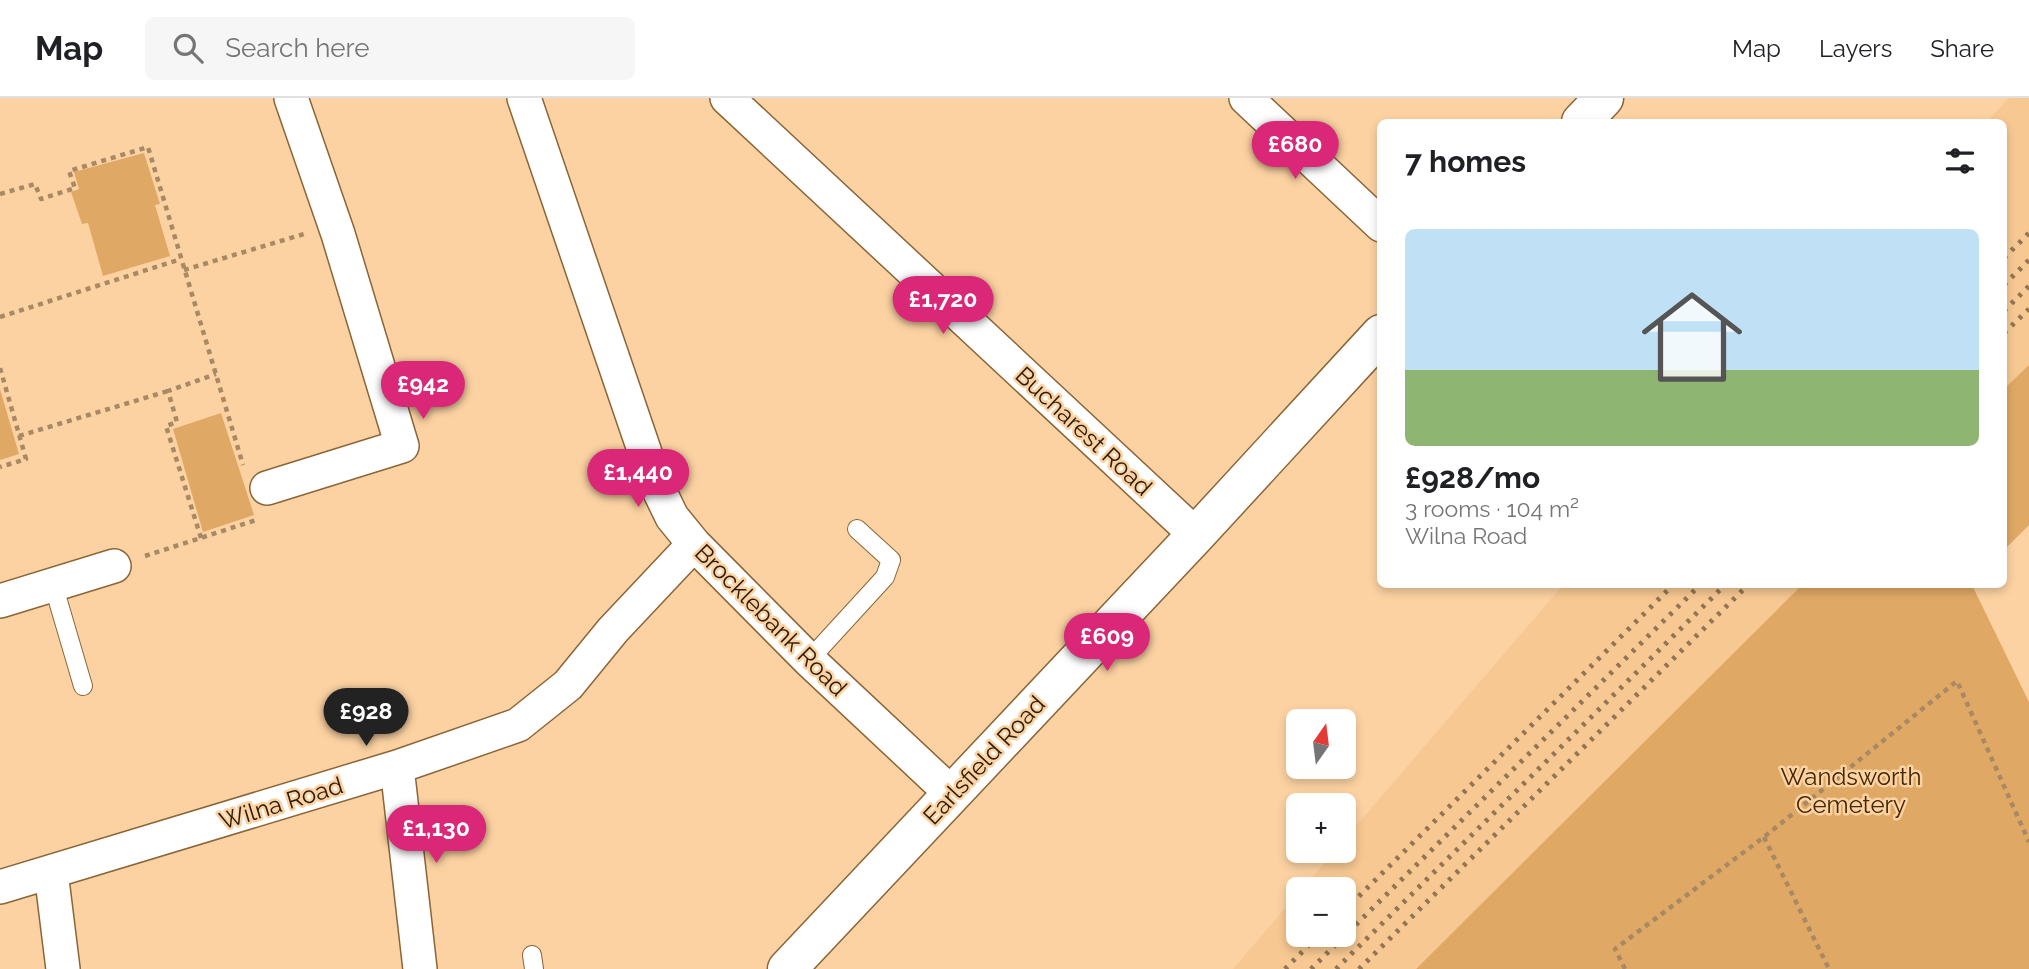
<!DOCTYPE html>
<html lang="en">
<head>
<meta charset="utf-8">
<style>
  body { margin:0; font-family:Raleway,sans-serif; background:#f6f6f6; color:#202124; height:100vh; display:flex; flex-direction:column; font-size:26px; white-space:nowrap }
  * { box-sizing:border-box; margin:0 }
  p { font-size:23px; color:#757577 }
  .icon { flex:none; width:38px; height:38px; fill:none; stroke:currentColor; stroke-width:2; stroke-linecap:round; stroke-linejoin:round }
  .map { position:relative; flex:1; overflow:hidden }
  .sheet { position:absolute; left:1377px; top:21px; width:630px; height:469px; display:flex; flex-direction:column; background:#fff; border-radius:10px; box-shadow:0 4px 10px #0003 }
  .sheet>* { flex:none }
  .needle { width:46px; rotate:14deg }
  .controls { position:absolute; left:1286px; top:611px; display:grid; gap:14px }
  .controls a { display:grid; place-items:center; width:70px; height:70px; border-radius:10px; background:#fff; box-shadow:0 4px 10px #0003; font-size:35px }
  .price { position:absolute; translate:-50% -60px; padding:0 16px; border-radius:24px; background:#db2777; color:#fff; font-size:23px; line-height:46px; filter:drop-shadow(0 2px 4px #0008) }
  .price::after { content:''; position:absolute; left:50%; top:42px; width:21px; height:16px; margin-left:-10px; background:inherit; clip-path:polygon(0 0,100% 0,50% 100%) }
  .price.selected { background:#222; color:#fff }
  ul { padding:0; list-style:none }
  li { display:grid; align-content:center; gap:14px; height:371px; padding:0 28px }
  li+li { border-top:2px solid #e0e0e0 }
  li span { display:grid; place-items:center; height:217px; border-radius:10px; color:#555 }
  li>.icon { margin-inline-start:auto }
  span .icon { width:126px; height:126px; fill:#fffc; stroke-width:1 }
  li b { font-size:30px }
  h2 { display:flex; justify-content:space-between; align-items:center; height:84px; padding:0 28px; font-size:30px }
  header { display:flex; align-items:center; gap:42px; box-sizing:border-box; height:98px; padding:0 35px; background:#fff; border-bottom:2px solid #e0e0e0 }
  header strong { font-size:33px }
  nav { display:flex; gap:38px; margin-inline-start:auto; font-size:24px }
  .search { width:490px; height:63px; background:#f6f6f6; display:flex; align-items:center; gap:18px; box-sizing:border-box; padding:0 24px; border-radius:10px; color:#757577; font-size:26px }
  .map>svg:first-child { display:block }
  .built { fill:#f7c892 }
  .green { fill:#e0a865 }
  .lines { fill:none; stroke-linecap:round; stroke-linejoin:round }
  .service-casing { stroke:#8a6538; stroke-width:20 }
  .minor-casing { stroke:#8a6538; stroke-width:36 }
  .secondary-casing { stroke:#8a6538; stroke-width:41 }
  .path { stroke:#a88964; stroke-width:4.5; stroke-dasharray:5 5; stroke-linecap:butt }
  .service { stroke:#fff; stroke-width:18 }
  .minor { stroke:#fff; stroke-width:33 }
  .secondary { stroke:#fff; stroke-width:38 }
  .rail { stroke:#927554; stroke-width:5; stroke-dasharray:3.5 7; stroke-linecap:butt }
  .labels { text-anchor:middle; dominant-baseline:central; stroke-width:5; stroke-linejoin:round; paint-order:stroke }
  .street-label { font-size:24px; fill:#2b1c09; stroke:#fcd2a2 }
  .park-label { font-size:24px; fill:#412702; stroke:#fcd2a2 }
</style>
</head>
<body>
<header>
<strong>Map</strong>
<div class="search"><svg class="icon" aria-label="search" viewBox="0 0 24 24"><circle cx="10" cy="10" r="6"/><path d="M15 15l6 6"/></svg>Search here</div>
<nav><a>Map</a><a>Layers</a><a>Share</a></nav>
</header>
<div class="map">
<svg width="2029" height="871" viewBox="0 0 2029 871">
  <rect width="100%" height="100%" fill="#fcd2a2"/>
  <path class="built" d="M2009,0H2029V427L2004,452V24H1986Z
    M1563,487H1803L1416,871H1233L1298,795V836H1344V791H1302L1335,753L1344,752V742Z"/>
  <path class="green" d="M144,55L160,106L155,107L170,158L103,178L88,125L82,126L71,94L79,91L74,74Z
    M2029,267V427L2004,452V291Z
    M0,291L19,356L0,362Z
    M221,315L254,417L203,434L173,331Z
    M1803,486L1972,487L2029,604V871H1416Z"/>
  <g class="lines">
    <g class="service-casing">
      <path id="service" d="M53,486L83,588
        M809,562L885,479L891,462L857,431
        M532,857L534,871"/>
    </g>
    <g class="minor-casing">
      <path id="minor" d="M524,0L655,384L672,419L694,446L809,562L952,696
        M727,0L1196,437
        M1246,0L1381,127
        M267,390L402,348L338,136L291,0
        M0,503L114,468
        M397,669L420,871
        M51,774L63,871
        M0,789L397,669L518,627L568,587L613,532L694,446"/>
    </g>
    <g class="secondary-casing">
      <path id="secondary" d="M1581,24L1604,0
        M787,871L1196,437L1381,236"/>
    </g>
    <path class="path" d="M0,96L35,86L41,101L75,90L69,73L148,49L243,367
      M184,172L304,136
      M0,219L181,161
      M0,270L26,361L0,369
      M19,338L168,293
      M201,440L166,328L177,324L168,293L216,276
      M145,458L256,422
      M1764,739L1829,871
      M1625,871L1615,851L1764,739L1957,583L2029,744"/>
    <use href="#service" class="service"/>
    <use href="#minor" class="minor"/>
    <use href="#secondary" class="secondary"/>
    <path class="rail" d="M2004,160L2029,135
      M2004,187L2029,162
      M2004,213L2029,188
      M2004,235L2029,211
      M1344,813L1674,486
      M1285,871L1320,836
      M1311,871L1701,486
      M1336,871L1726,486
      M1359,871L1749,486"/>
  </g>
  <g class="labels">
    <g class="street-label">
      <text transform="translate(1084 333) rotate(43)">Bucharest Road</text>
      <text transform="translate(771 522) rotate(45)">Brocklebank Road</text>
      <text transform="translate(984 662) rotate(-47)">Earlsfield Road</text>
      <text transform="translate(281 705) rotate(-17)">Wilna Road</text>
    </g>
    <g class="park-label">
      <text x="1851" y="678">Wandsworth<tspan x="1851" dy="28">Cemetery</tspan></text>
    </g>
  </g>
</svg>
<div class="controls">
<a><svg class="needle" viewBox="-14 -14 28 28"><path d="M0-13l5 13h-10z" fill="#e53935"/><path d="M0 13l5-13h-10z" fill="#757577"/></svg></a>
<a>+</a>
<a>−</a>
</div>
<b class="price" style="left:1295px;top:83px">£680</b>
<b class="price" style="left:943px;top:238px">£1,720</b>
<b class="price" style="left:423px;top:323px">£942</b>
<b class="price" style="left:638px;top:411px">£1,440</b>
<b class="price" style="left:1107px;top:575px">£609</b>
<b class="price selected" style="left:366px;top:650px">£928</b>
<b class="price" style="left:436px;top:767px">£1,130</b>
<section class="sheet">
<h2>7 homes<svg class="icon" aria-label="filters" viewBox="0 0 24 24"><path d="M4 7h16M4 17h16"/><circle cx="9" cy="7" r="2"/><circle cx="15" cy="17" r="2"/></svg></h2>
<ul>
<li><span style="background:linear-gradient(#bfe0f5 65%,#8fb573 0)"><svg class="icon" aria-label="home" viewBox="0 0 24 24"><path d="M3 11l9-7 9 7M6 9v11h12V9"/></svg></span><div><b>£928/mo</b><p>3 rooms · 104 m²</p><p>Wilna Road</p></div></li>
</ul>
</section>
</div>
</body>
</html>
